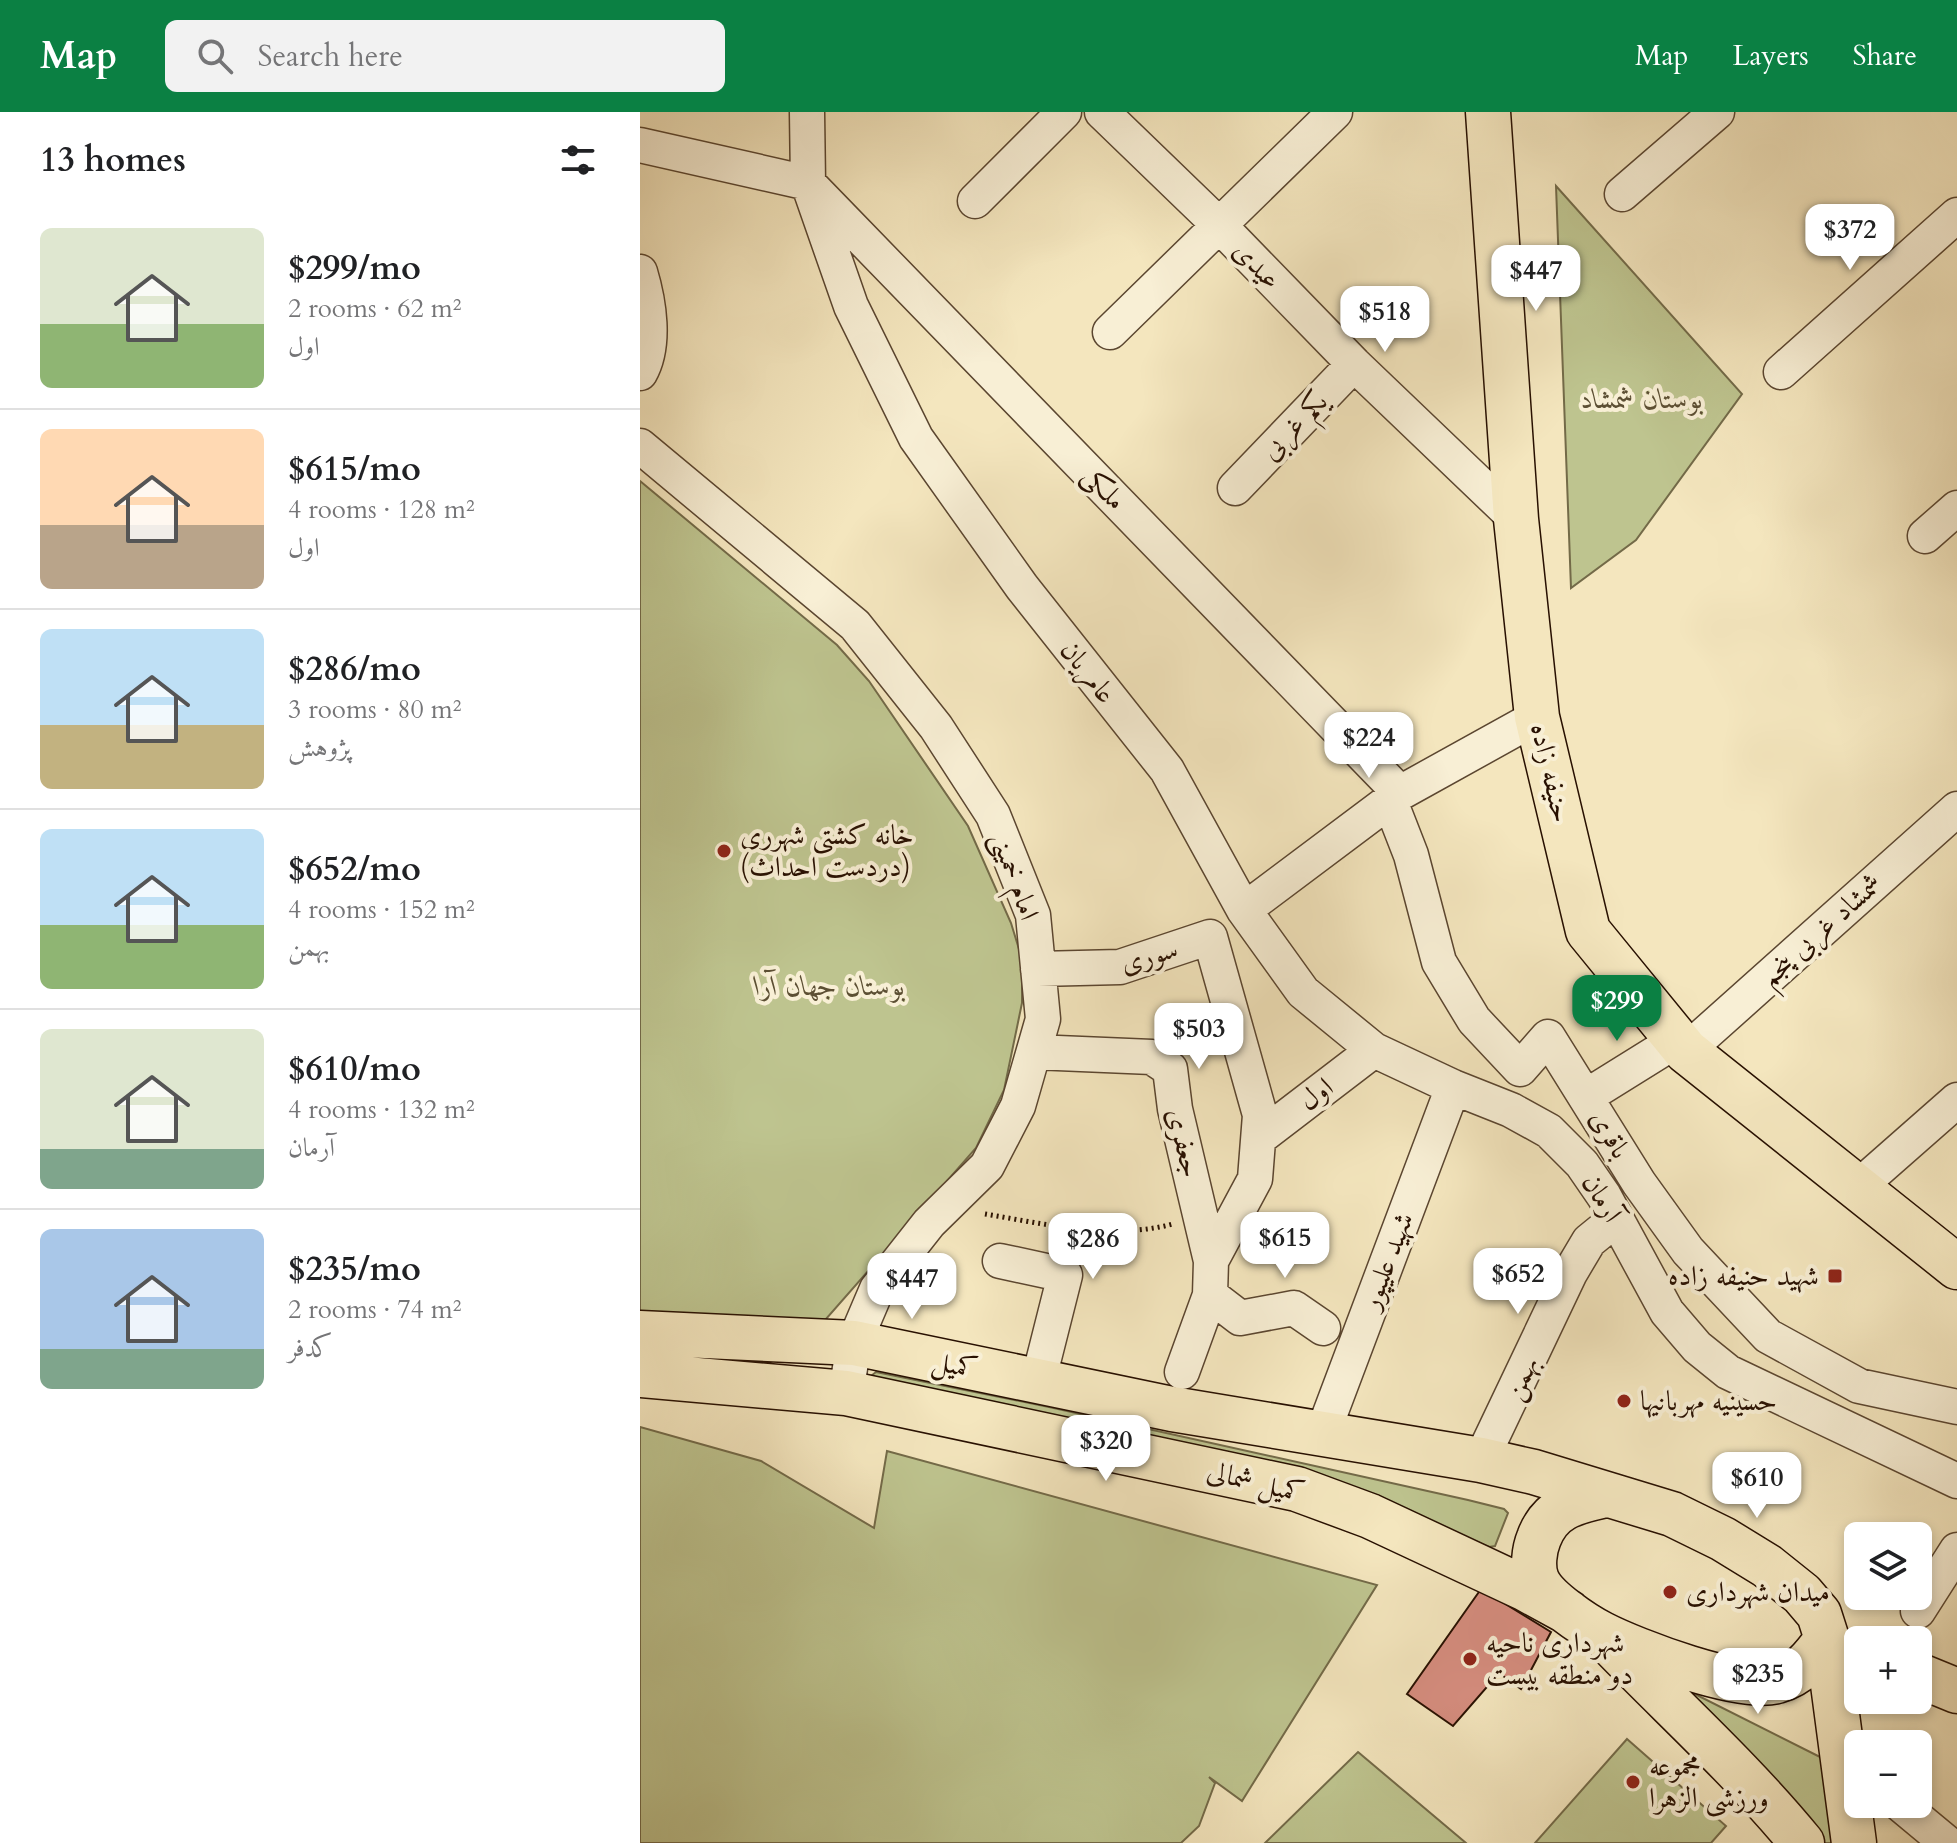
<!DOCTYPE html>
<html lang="en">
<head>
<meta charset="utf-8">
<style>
  body { margin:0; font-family:Cardo,Amiri,serif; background:#f2f2f2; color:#202124; height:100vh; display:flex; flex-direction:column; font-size:30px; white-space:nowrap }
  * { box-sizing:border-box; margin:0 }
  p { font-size:26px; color:#757577 }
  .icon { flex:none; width:44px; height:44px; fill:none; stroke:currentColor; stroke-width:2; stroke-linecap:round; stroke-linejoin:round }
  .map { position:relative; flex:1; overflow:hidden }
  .side { display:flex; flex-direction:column; background:#fff; width:640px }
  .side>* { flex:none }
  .fabs { position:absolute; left:1204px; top:1410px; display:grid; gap:16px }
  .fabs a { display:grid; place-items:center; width:88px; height:88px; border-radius:12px; background:#fff; box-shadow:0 4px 12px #0003; font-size:40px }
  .price { position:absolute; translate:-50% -68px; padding:0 18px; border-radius:16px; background:#fff; color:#222; font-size:26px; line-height:52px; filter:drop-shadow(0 2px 4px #0008) }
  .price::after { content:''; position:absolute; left:50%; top:48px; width:24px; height:18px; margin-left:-12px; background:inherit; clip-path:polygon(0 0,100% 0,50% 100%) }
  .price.active { background:#0b8043; color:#fff }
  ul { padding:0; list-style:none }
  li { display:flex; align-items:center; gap:24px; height:200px; padding:0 40px }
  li+li { border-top:2px solid #e0e0e0 }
  li span { display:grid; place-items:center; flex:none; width:224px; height:160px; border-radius:12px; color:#555 }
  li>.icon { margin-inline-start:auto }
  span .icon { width:96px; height:96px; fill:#fffc; stroke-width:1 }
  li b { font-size:34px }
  h2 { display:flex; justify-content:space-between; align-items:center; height:96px; padding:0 40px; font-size:34px }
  header { display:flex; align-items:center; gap:48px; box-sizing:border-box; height:112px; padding:0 40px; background:#0b8043; color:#fff }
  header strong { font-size:38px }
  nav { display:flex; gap:44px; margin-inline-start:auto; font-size:28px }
  .search { width:560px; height:72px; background:#f2f2f2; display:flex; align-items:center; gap:20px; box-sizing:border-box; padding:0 28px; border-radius:12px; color:#757577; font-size:30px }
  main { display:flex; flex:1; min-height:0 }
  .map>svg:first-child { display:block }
  .green { fill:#bec48f; stroke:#736a48; stroke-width:2 }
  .building { fill:#d68d7f; stroke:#281001; stroke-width:2 }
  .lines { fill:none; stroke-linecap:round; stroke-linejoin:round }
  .minor-casing { stroke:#5b4630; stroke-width:37 }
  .major-casing { stroke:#281001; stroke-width:47 }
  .path { stroke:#281001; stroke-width:5; stroke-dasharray:2 4; stroke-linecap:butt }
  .minor { stroke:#f8efd5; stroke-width:34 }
  .major { stroke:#f4e6be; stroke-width:44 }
  .poi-dot { fill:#8f2418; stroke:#f8efd5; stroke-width:3 }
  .labels { text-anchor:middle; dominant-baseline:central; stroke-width:8; stroke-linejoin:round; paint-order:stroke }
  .street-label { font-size:28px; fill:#281001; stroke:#f8efd5 }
  .park-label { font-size:28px; font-style:italic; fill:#5c4f33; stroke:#f8efd5 }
  .poi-label { font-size:28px; fill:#281001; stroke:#f8efd5; text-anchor:start }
</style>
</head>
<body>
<header>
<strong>Map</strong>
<div class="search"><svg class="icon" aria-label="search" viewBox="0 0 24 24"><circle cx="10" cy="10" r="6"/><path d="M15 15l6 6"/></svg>Search here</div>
<nav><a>Map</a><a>Layers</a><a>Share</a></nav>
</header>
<main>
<section class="side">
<h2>13 homes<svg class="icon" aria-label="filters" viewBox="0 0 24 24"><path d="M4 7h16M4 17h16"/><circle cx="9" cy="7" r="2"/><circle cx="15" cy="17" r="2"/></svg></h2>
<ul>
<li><span style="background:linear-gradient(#dfe7d0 60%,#8fb573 0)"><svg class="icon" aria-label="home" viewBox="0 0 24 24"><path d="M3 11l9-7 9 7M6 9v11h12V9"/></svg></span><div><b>$299/mo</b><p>2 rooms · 62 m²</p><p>اول</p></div></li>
<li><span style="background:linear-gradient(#ffd9b3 60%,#b9a48a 0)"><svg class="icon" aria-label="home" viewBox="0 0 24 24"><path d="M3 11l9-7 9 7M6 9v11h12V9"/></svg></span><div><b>$615/mo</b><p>4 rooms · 128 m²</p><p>اول</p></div></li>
<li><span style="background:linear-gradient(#bfe0f5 60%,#c2b280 0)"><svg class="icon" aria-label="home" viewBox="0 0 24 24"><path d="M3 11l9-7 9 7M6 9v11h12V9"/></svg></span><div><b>$286/mo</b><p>3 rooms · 80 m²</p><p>پژوهش</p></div></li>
<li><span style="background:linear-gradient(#bfe0f5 60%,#8fb573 0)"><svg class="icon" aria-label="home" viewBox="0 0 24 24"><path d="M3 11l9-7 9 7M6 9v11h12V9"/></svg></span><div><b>$652/mo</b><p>4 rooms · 152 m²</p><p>بهمن</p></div></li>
<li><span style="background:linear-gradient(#dfe7d0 75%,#7fa58c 0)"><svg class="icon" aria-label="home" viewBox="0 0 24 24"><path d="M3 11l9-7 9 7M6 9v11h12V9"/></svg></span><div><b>$610/mo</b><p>4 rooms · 132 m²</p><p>آرمان</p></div></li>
<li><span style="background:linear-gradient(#a9c7e8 75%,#7fa58c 0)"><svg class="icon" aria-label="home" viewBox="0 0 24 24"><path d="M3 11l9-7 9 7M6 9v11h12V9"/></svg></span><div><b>$235/mo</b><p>2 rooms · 74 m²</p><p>کدفر</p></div></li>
</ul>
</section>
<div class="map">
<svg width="1317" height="1731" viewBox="0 0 1317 1731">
  <rect width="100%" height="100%" fill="#f4e6be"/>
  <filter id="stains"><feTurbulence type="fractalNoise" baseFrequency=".0025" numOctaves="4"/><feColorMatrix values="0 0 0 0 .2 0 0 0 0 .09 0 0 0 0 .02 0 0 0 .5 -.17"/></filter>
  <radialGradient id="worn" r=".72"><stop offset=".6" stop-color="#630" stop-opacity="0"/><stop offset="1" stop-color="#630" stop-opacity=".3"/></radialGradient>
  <path class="green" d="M916,74L1102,282L996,428L931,476Z
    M0,369L197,533L229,569L328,714L371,811L382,847V891L364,978L336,1036L179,1215L0,1210Z
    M236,1260L409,1295L828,1388L864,1397L868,1401L855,1434L849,1435L813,1420L231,1264Z
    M0,1315L121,1349L234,1416L247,1339L737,1473L602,1689L569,1665L575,1671L559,1714L541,1731H0Z
    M1019,1564L1190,1650L1200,1731H1175Z
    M987,1627L1086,1714L1071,1731H895Z
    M718,1640L826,1731H625Z"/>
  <path class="building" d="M841,1477L911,1520L881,1577L859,1561L813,1614L767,1582Z"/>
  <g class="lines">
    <g class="minor-casing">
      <path id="minor" d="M167,0L168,71L211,194L276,326L382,475L527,658L604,798L663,880L734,938L813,975L871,998L909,1019L942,1052L964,1084L1027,1200L1057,1235L1088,1260L1317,1369
        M462,0L579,113L714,252L876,407
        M0,33L168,71L760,681
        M982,82L1077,0
        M335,89L424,0
        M0,160C9,190 16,233 0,261
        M470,220L695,0
        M1141,260L1317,103
        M0,334L215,513L296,615L353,703L393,803L403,907L378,994L347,1054L289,1111L237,1177L214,1231L206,1281
        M595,376L714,252
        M1285,424L1317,396
        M750,689L771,743L799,850L834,908L880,957L908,925L999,1071L1048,1139L1128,1224L1219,1274L1317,1295
        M604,798L760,681L897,605
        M398,857L480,855L570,825L620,1003L615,1067L571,1149L570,1183L542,1260
        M1046,939L1317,697
        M394,940L512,945L530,957L535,997L571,1149
        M947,984L1037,928
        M619,1026L734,938
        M1217,1076L1317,988
        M360,1149L425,1163L398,1270
        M570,1183L600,1206L654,1196L683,1216
        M682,1323L813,975
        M841,1348L930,1161L949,1129L976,1107
        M1278,1499L1317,1438
        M1260,1692L1307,1731"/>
    </g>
    <g class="major-casing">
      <path id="major" d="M848,0L876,407L897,605L948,819L1046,939L1317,1155
        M0,1221L214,1231L532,1297L841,1348L894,1360L1032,1402L1083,1427L1127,1454L1162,1482L1179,1502L1187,1527L1214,1731
        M0,1263L206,1281L657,1377L730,1404L884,1476L928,1500
        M966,1383C936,1390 911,1394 899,1426C894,1438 892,1456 897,1468C905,1487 944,1513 962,1522C995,1539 1103,1580 1137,1569C1161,1562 1173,1546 1187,1527
        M971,1532C1035,1598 1104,1660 1162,1731
        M1278,1563L1317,1579"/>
    </g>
    <path class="path" d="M345,1102C405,1112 473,1128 533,1112"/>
    <use href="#minor" class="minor"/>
    <use href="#major" class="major"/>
  </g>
  <g class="poi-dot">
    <circle cx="84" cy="739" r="8"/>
    <rect x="1187" y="1156" width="16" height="16" rx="4"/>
    <circle cx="984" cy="1289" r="8"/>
    <circle cx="1030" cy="1480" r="8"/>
    <circle cx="830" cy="1547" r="8"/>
    <circle cx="993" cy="1670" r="8"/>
  </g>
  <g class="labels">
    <g class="street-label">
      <text transform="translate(617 153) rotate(46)">عیدی</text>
      <text transform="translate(654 314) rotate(-46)">یکم غربی</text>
      <text transform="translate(464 376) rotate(46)">ملکی</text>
      <text transform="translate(448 560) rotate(52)">عامریان</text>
      <text transform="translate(911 661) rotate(77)">حنیفه زاده</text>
      <text transform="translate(375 764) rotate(70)">امام خمینی</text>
      <text transform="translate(1181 818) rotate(-42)">شمشاد غربی پنجم</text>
      <text transform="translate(509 844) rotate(-16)">سوری</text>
      <text transform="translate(676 982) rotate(-37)">اول</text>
      <text transform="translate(970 1022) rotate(59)">باقری</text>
      <text transform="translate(544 1031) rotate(77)">جعفری</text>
      <text transform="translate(962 1086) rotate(59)">آرمان</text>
      <text transform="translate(747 1149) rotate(-69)">شهید علیپور</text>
      <text transform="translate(315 1253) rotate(12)">کمیل</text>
      <text transform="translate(881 1266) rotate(-65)">بهمن</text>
      <text transform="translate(616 1370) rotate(14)">کمیل شمالی</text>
    </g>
    <g class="park-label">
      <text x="1002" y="287">بوستان شمشاد</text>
      <text x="190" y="874">بوستان جهان آرا</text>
    </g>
    <g class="poi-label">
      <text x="100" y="723">خانه کشتی شهرری<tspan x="100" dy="32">(دردست احداث)</tspan></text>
      <text x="1179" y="1164" text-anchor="end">شهید حنیفه زاده</text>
      <text x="1000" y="1289">حسینیه مهربانیها</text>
      <text x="1046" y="1480">میدان شهرداری</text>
      <text x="846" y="1531">شهرداری ناحیه<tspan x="846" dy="32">دو منطقه بیست</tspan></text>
      <text x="1009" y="1654">مجموعه<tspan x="1009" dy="32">ورزشی الزهرا</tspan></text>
    </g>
  </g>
  <rect width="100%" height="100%" filter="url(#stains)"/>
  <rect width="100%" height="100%" fill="url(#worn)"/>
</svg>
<div class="fabs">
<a><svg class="icon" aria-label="layers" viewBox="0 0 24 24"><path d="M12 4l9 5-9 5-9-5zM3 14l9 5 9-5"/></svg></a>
<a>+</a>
<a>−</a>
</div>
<b class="price" style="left:1210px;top:160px">$372</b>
<b class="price" style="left:896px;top:201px">$447</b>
<b class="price" style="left:745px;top:242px">$518</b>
<b class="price" style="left:729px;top:668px">$224</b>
<b class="price active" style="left:977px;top:931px">$299</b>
<b class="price" style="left:559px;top:959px">$503</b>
<b class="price" style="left:645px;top:1168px">$615</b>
<b class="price" style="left:453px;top:1169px">$286</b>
<b class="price" style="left:878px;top:1204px">$652</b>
<b class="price" style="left:272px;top:1209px">$447</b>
<b class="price" style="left:466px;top:1371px">$320</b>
<b class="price" style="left:1117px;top:1408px">$610</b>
<b class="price" style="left:1118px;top:1604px">$235</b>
</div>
</main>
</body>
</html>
